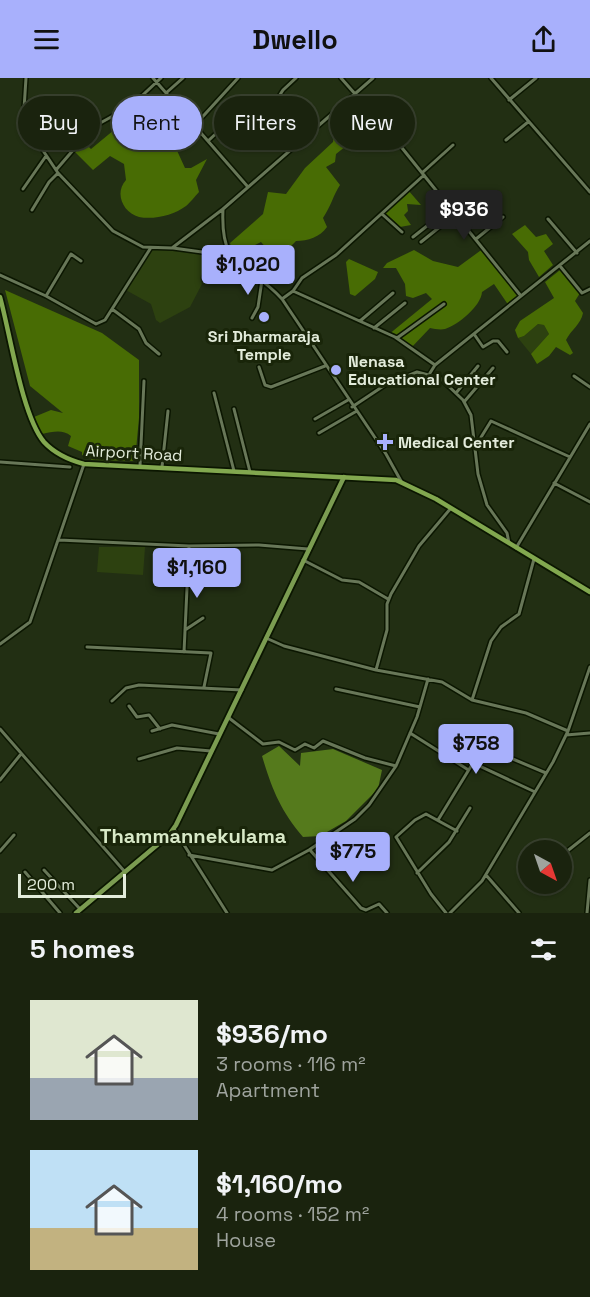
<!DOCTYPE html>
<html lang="en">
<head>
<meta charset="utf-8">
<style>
  body { margin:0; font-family:"Space Grotesk",sans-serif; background:#232b17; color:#f1f3f6; height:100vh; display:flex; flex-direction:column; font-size:22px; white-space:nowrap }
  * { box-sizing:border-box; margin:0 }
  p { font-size:20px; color:#9fa49e }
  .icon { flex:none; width:33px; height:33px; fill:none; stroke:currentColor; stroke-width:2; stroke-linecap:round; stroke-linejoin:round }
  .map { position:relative; height:835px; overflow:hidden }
  .details { display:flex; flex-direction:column; background:#1a230e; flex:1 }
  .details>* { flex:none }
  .top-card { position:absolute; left:18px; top:18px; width:555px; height:54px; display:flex; gap:12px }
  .needle { width:39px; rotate:140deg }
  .fabs { position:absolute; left:518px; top:762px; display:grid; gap:12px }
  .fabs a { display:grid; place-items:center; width:54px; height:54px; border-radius:50%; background:#1a230e; box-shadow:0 2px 4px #0004,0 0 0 2px #38402e; font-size:30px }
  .scale { position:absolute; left:18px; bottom:15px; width:108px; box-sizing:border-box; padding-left:6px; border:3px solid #e3ecdb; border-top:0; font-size:16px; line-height:21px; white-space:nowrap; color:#e3ecdb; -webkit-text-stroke:4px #192509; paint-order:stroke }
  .price { position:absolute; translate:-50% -51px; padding:0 14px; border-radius:6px; background:#a8b0fc; color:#111; font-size:20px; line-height:39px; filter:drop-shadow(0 2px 3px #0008) }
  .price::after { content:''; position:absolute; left:50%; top:36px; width:18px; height:14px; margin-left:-9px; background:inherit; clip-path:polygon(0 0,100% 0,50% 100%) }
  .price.active { background:#222; color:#fff }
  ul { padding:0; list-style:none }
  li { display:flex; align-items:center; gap:18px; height:150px; padding:0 30px }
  li span { display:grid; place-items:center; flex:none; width:168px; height:120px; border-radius:0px; color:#555 }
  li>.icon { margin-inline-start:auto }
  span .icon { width:72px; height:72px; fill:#fffc; stroke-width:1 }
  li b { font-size:26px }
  h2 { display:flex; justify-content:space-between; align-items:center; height:72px; padding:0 30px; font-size:26px }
  .chip { padding:0 21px; border-radius:27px; background:#1a230e; box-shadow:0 2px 4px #0004,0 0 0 2px #38402e; font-size:21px; line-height:54px }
  .chip.active { background:#a8b0fc; color:#111 }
  header { display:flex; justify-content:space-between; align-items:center; height:78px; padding:0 30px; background:#a8b0fc; color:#111; font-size:27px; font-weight:700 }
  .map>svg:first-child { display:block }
  .green { fill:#2d4110 }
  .forest { fill:#486c04 }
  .water { fill:#557a1c }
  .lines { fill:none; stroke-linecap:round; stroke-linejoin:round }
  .minor-casing { stroke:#0b1600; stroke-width:6 }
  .primary-casing { stroke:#0b1600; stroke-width:8 }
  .trunk-casing { stroke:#0b1600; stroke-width:8 }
  .minor { stroke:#687758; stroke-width:3 }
  .primary { stroke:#7b9c51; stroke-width:4.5 }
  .trunk { stroke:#82a84f; stroke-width:4.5 }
  .poi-dot { fill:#a8b0fc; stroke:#192509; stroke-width:2 }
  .labels { text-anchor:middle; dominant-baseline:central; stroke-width:6; stroke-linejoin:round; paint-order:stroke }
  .poi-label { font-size:16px; font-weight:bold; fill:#e3ecdb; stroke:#192509; text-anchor:start }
  .street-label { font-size:16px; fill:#e3ecdb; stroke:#192509 }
  .quarter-label { font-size:20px; font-weight:bold; fill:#d8e9c7; stroke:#192509 }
</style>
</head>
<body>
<header><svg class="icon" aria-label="menu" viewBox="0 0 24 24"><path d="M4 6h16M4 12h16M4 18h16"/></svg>Dwello<svg class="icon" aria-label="share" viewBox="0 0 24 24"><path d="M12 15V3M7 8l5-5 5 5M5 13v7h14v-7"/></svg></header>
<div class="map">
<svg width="590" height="835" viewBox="0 0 590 835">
  <rect width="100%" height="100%" fill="#222f13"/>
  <path class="green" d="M150,170L202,174L207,184L200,200L202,206L190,229L160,245L156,242L151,226L124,211Z
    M538,246L544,247L549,256L531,276L518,260L524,258Z
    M99,469H145L143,497L97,494Z"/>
  <path class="forest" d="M363,28L375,45L336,76L335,84L326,89L340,107C333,118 331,128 323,140L327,149C320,159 308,163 296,163C285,174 278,184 262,189L260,186L268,172L261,164L255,167L243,181L234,179L230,165L263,136L268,114L286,116L305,90L333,64L334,56Z
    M151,32L168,47L184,38L193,49L176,61L174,66L185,90H191L207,81L196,102L199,114C195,118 190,125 186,128C174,137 154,142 139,139C123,135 114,115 126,102L124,86L110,78L93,92L73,72L82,62L91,71L114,52Z
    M408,112L421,127L407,126L408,133L404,137L411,147L400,149L384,134Z
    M525,147L536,159L546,156L553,166L544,173L553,187L539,199L529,182L528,174L512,156Z
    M484,170L522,217L509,228L494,206L482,214C481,228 458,247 445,251C441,252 434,251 430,250L411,270L388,257L432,221L426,215L413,220L406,218L405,206L396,190H383L387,185L414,172L433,183L458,189Z
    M349,181L378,194L375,201L355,218L350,216L346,184Z
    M560,192L580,215L575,223L583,235C581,246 571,252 566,262L573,275L570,277L556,269L549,278L537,286L531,276L549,256L544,247L538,246L524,258L518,260L515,252L520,243L554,220L545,204Z
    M5,212L102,255L139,282V340L135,383L91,382L93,378L87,380L82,377V374L68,368L71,358C62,351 53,354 42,356L34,339L51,332L63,335L30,308Z"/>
  <path class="water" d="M279,668L300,688L301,675L333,671L382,692L378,711L346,743L320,758L303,759C280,732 272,711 262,678Z"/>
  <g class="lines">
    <g class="minor-casing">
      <path id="minor" d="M26,0L24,31L28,50L58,95L113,153L143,169L172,170L223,131
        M153,0L248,109
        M341,0L394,60L521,218L435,287L430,295
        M373,0L223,131C220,195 247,182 282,221L386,376L401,403
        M491,0L590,114
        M166,15L183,0
        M509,22L536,0
        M281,34L276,23L283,12L296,0
        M195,47L238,0
        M506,62L528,44
        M208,63L254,20
        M56,92L93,49L131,28L161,0
        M423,94L453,67
        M23,111L46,78
        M32,132L49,104L58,95
        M382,136L402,154
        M548,141L577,175
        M413,159L451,129
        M476,161L503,139
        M421,164L456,136
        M173,170L202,174L233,185
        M560,188L582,215L590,211
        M0,197L46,218L96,246L105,242L150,171
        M293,213L302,200L336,177L424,97
        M46,218L71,176L81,183
        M521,218L590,163
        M282,221L293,213L395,259L435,287
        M112,231L139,251L146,265L159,276
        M252,240L258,229L262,202
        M360,243L393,215
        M374,250L405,225
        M474,256L483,269L493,263H498L507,274
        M397,260L444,226
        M259,289L265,307L271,309L325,288
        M574,298L590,309
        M214,315L234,393
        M456,315L478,288
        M464,324L493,290
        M352,329L385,307L417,294L440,300L463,322L471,337L478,396L487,427L507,455L509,465
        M234,331L250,394
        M315,341L348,322
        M319,355L355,334
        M475,369L491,343L570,379
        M0,384L70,389
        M140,388L144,303
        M162,389L168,333
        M554,405L590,424
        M59,462L189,468L259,467L308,471
        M516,470L590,346
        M303,482L342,502L359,504L388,521
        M185,552L203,540
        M266,560L284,568L376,592L442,604L472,622L526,635L568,653
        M0,566L30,544L84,386
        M87,569L211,575L204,609
        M184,574L189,468
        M376,592L387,552V526L391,516L419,468L451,430
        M336,611L420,629
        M472,622L491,563L501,549L519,536L534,481
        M112,623L126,610L139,607L242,612
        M129,628L137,639L149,637L160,651
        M229,640L263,666L279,664L295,672L305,666L314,670L323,663L365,680L396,688
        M0,651L125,794
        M152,653L172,647L219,656
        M410,655L467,691
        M451,655L546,695
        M566,657L590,655
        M139,681L177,670L211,673
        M0,702L21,676
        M438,742L473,685L533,713
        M174,751L227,835
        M310,772L361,830L366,832L379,826L387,835
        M0,773L14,757
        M189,777L272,792L309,772L355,741L369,727L396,688L417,639L428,601
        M561,778L590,755
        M44,792L80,831
        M25,794L60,835
        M417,795L449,764L470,730
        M486,797L519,835
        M446,835L431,816L396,759L415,742L426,736L457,753
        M450,835L482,803L553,684L568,653L590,589
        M587,835L590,802"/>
    </g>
    <g class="primary-casing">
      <path id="primary" d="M76,835L169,757L176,747L344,399"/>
    </g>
    <g class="trunk-casing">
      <path id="trunk" d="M0,219C10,255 22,338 44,364C55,376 69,382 84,386L396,402L436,421L590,514"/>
    </g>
    <use href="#minor" class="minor"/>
    <use href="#primary" class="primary"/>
    <use href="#trunk" class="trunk"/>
  </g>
  <g class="poi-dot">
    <circle cx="264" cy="239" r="6"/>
    <circle cx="336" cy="292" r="6"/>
    <path d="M382 355h6v6h6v6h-6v6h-6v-6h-6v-6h6z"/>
  </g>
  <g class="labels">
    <g class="poi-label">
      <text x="264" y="258" text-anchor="middle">Sri Dharmaraja<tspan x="264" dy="18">Temple</tspan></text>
      <text x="348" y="283">Nenasa<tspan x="348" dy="18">Educational Center</tspan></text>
      <text x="398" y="364">Medical Center</text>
    </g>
    <g class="street-label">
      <text transform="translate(134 375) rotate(3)">Airport Road</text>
    </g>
    <g class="quarter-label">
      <text x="193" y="758">Thammannekulama</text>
    </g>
  </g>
</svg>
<div class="fabs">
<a><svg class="needle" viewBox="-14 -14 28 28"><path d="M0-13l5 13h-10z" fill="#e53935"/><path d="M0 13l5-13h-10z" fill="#9fa49e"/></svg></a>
</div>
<div class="scale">200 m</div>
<b class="price active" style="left:464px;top:163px">$936</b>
<b class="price" style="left:248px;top:218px">$1,020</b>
<b class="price" style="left:197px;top:521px">$1,160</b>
<b class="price" style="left:476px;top:697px">$758</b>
<b class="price" style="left:353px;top:805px">$775</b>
<div class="top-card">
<a class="chip">Buy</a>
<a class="chip active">Rent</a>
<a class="chip">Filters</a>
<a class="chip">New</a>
</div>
</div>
<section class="details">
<h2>5 homes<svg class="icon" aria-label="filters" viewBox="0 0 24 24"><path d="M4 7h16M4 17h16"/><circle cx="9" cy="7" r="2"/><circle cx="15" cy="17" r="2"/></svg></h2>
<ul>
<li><span style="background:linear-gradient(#dfe7d0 65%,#9aa5b1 0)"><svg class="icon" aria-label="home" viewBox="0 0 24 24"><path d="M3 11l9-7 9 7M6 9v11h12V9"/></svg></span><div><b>$936/mo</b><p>3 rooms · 116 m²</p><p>Apartment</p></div></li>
<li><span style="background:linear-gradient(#bfe0f5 65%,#c2b280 0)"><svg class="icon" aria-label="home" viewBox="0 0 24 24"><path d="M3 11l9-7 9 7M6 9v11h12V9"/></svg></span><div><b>$1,160/mo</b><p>4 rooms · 152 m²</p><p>House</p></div></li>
</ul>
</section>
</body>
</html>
